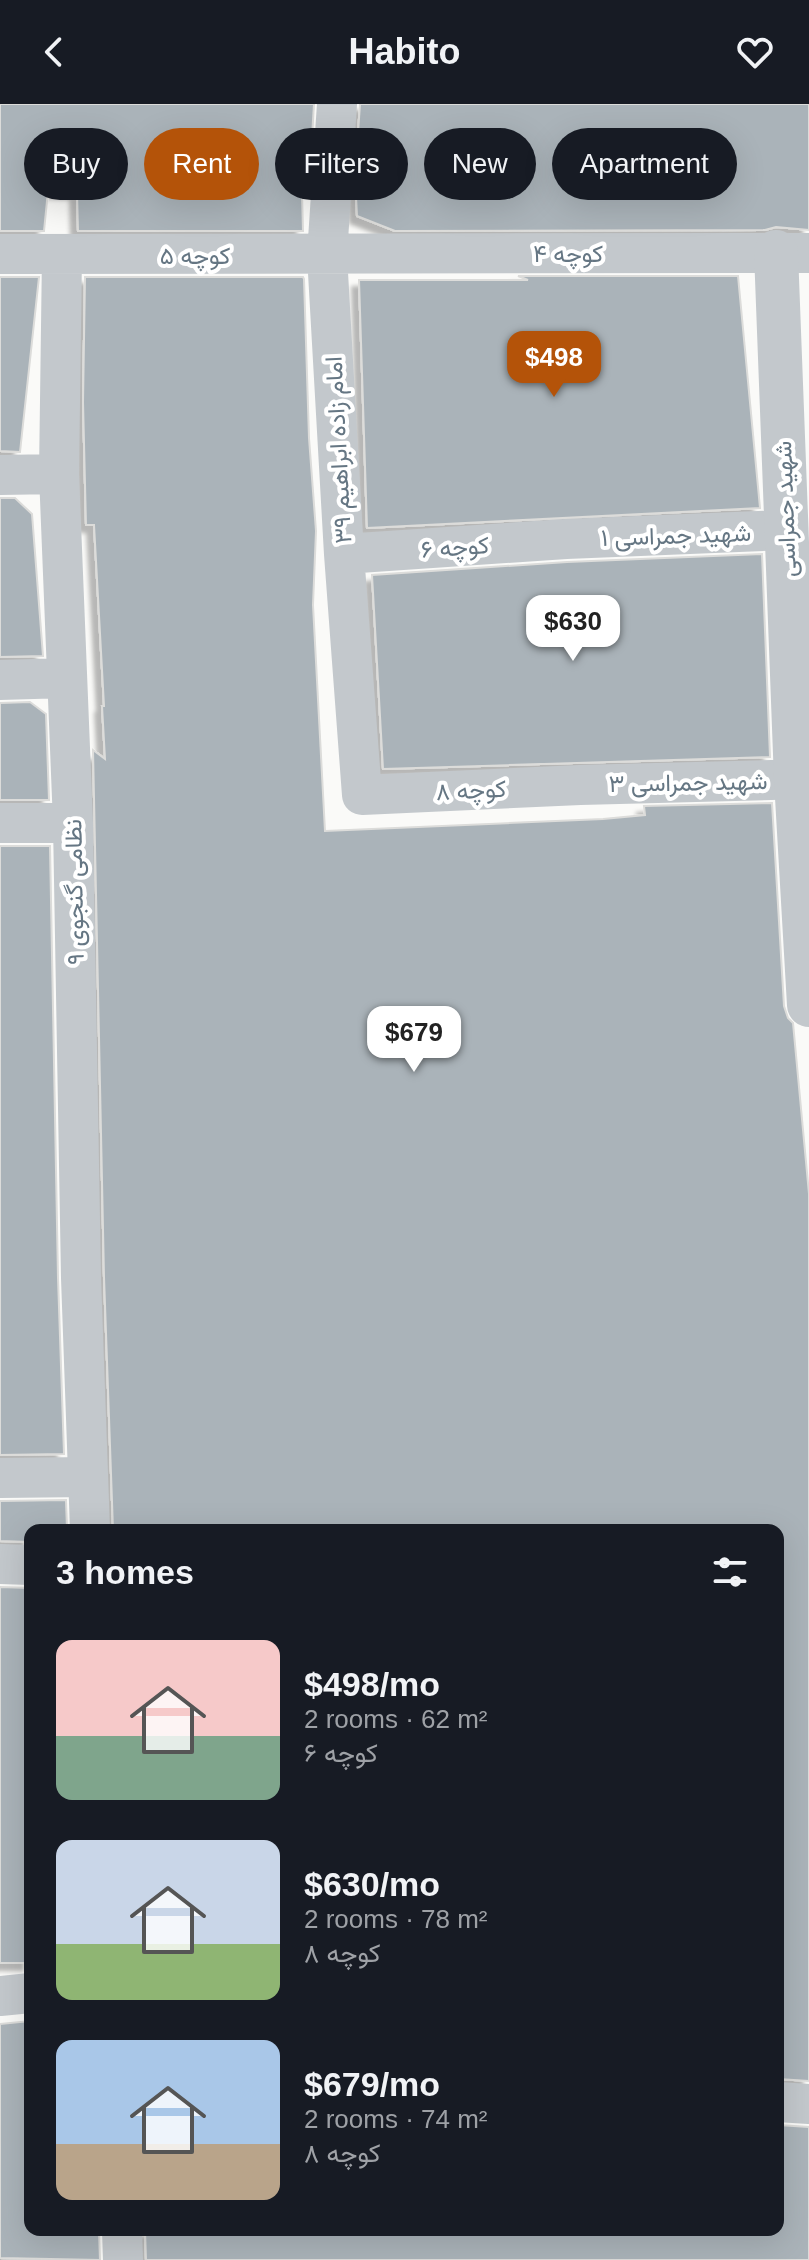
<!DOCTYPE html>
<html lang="en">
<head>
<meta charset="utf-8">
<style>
  body { margin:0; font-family:Arial,Vazirmatn,sans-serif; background:#242831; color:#f1f3f6; height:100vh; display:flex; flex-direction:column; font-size:30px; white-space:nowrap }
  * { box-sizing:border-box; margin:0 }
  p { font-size:26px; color:#9ea1a6 }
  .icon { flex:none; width:44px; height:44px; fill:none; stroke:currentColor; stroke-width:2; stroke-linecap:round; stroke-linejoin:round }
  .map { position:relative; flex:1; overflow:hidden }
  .side { position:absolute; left:24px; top:1420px; width:760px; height:712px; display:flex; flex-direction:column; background:#171b24; border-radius:16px; box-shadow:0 8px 32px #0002 }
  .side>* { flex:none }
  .hud { position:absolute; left:24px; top:24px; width:762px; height:72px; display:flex; gap:16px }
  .price { position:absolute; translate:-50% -68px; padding:0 18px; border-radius:16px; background:#fff; color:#222; font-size:26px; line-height:52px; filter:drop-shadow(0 2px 4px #0008) }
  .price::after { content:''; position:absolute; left:50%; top:48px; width:24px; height:18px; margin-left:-12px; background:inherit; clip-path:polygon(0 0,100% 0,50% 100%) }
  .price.selected { background:#b45309; color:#fff }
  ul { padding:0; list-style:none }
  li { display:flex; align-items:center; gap:24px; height:200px; padding:0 32px }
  li span { display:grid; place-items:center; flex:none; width:224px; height:160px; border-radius:16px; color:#555 }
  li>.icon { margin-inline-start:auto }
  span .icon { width:96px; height:96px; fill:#fffc; stroke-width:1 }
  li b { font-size:34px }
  h2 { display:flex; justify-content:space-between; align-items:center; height:96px; padding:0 32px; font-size:34px }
  .chip { padding:0 28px; border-radius:36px; background:#171b24; box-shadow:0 8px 32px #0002; font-size:28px; line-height:72px }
  .chip.selected { background:#b45309; color:#fff }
  header { display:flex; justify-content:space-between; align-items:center; height:104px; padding:0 32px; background:#171b24; font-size:36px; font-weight:600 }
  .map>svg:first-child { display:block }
  .building { fill:#aab3b9; stroke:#dcdcda; stroke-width:2; filter:url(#shadow) }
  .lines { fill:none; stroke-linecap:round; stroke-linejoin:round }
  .minor { stroke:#c3c8cc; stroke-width:40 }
  .tertiary { stroke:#c3c8cc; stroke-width:44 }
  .labels { text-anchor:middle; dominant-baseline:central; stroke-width:8; stroke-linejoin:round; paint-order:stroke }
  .street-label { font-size:24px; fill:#657683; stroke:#fff }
</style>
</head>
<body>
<header><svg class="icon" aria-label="back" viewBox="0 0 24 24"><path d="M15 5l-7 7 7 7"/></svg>Habito<svg class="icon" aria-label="heart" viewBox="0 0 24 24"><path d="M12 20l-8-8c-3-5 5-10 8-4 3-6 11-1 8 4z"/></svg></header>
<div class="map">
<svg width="809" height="2156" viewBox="0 0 809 2156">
  <defs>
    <filter id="shadow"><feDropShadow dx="-7" dy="7" stdDeviation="2" flood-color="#0004"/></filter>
  </defs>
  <rect width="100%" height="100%" fill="#fafaf8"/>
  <path class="building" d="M0,0H314L311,49L301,50L303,127H78L77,88L48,87L44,127H0Z
    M360,0H809V126L776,123L765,126L395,127L357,112L355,73Z
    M518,172H738L760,404L367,424L359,176H528Z
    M0,173H39L20,348L0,347Z
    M85,173H303L304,175L309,334L316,427L313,501L325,727L603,715L645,711L644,702L772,699L784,902L788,914L793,919L809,1090V1977L778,1975V1426H113L104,1173L93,646L105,655L102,602H104L94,421H86L83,298Z
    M0,394H15L32,410L43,552L0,553Z
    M762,450L770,653L383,665L372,471L567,458Z
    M30,598L46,610L49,696H0V599Z
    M0,742H50L58,1174L64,1350L0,1351Z
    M66,1396L67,1426H30V1438L0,1437V1397Z
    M0,1483L30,1484V1859H0Z
    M30,1917V2126H99L100,2156L0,2154V1920Z
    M778,2021L809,2023V2156H146L145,2126H778Z"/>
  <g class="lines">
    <path class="minor" d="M337,0L327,151L344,450L362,691L580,681L809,675
      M0,150L809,149
      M62,150L59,370L73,719L81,1174L90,1426
      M0,371L59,370
      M344,450L566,435L785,426
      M0,576L67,574
      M0,719H73
      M0,1374L88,1373
      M0,1460L30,1461
      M0,1892L30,1889
      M778,1998L809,2000
      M122,2126L123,2156"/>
    <path class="tertiary" d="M776,148L796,676L809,901"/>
  </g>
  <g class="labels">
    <g class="street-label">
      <text x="568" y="149">کوچه ۴</text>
      <text x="195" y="151">کوچه ۵</text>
      <text transform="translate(338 346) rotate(-93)">امام زاده ابراهیم ۳۹</text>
      <text transform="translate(785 405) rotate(-92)">شهید جمراسی</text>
      <text transform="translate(676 431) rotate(-2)">شهید جمراسی ۱</text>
      <text transform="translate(455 443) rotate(-4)">کوچه ۶</text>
      <text transform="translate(688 678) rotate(-1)">شهید جمراسی ۳</text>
      <text transform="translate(471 686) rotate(-3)">کوچه ۸</text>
      <text transform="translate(74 788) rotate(-91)">نظامی گنجوی ۹</text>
    </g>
  </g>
</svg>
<b class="price selected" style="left:554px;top:295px">$498</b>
<b class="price" style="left:573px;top:559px">$630</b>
<b class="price" style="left:414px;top:970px">$679</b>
<div class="hud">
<a class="chip">Buy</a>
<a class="chip selected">Rent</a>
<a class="chip">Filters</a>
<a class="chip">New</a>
<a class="chip">Apartment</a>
</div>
<section class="side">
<h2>3 homes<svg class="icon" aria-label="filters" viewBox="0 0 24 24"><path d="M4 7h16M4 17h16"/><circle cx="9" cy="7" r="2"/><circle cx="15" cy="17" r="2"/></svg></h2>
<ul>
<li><span style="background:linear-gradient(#f6c9c9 60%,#7fa58c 0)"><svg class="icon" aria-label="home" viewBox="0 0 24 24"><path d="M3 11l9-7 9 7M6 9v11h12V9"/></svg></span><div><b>$498/mo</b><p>2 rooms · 62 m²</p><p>کوچه ۶</p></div></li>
<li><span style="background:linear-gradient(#c9d6e8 65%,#8fb573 0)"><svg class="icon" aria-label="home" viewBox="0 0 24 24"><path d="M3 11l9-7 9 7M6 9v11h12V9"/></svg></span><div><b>$630/mo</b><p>2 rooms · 78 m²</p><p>کوچه ۸</p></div></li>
<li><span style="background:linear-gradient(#a9c7e8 65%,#b9a48a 0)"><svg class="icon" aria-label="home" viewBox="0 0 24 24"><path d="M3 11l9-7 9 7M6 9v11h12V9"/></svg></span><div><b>$679/mo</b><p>2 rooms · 74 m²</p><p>کوچه ۸</p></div></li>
</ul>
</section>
</div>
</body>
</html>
